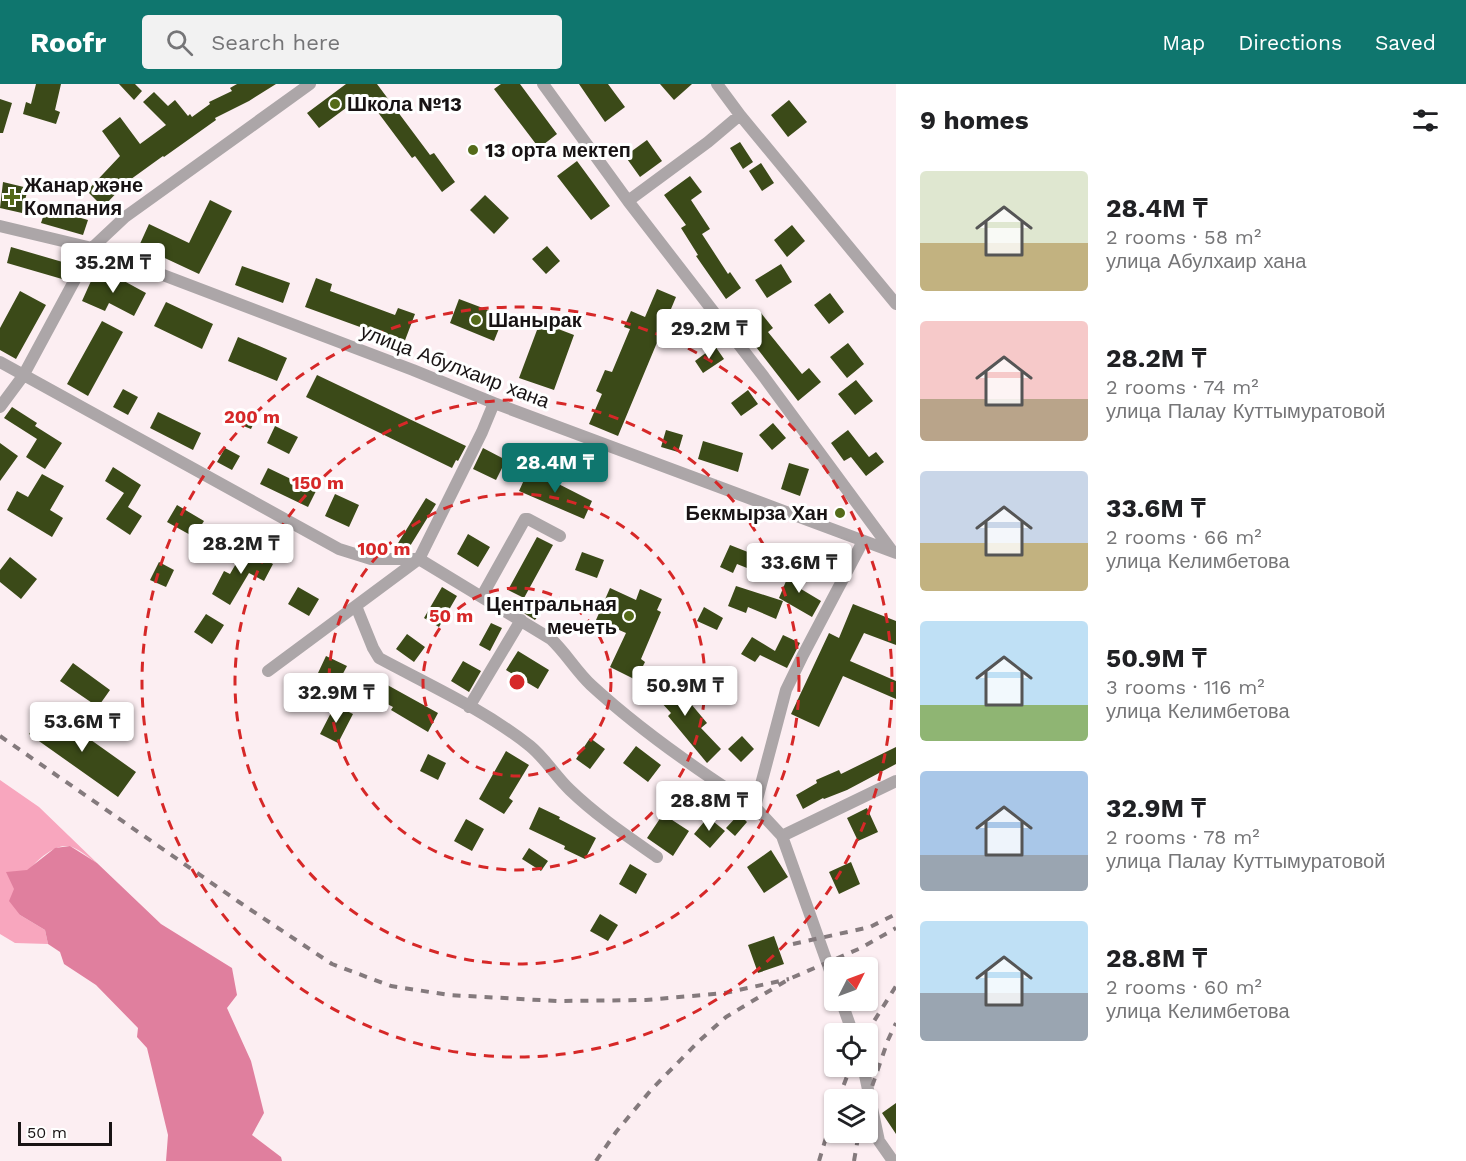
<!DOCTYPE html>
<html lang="en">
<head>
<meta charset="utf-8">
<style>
  body { margin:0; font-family:"Work Sans",sans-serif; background:#f2f2f2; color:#202124; height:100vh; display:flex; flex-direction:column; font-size:22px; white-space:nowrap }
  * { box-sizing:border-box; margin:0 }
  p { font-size:20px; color:#757577 }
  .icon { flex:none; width:33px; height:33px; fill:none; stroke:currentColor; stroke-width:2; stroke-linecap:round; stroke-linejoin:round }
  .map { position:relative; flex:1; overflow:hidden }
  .drawer { display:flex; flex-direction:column; background:#fff; width:570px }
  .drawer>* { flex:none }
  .needle { width:39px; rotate:48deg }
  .buttons { position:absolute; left:824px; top:873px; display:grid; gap:12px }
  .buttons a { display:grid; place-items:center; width:54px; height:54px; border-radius:6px; background:#fff; box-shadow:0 2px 4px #0004; font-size:30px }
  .scale { position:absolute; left:18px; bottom:15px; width:94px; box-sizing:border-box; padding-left:6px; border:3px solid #181314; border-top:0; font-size:16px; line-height:21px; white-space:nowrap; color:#181314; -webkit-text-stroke:4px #fff; paint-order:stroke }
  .price { position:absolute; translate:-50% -51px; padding:0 14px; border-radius:6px; background:#fff; color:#222; font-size:20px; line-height:39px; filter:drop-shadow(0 2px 3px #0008) }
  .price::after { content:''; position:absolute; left:50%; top:36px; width:18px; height:14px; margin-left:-9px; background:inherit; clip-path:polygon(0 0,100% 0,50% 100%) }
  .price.active { background:#0f766e; color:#fff }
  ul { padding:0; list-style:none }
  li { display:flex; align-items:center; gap:18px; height:150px; padding:0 24px }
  li span { display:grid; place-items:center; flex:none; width:168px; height:120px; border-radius:6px; color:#555 }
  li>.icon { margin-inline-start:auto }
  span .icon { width:72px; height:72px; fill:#fffc; stroke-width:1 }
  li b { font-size:26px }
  h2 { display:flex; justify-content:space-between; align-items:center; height:72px; padding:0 24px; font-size:26px }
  header { display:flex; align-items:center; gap:36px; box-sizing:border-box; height:84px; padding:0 30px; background:#0f766e; color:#fff }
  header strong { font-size:28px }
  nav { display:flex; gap:33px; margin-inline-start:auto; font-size:21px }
  .search { width:420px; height:54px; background:#f2f2f2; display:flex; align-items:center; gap:15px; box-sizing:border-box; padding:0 21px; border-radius:6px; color:#757577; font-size:22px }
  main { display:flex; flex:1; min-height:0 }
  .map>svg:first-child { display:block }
  .green { fill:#f8a6be }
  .water { fill:#e07f9e }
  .building { fill:#3b4a18 }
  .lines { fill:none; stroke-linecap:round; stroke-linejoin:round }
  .street { stroke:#aca6a8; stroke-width:12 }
  .rail { stroke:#847a7d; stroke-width:4; stroke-dasharray:8 8; stroke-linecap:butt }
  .ring { fill:none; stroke:#d62828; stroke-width:3; stroke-dasharray:10 8 }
  .poi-dot { fill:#546a19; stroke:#fff; stroke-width:2 }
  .labels { text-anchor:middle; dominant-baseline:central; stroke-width:6; stroke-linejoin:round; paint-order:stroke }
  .poi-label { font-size:20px; font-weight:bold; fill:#181314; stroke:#fff; text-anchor:start }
  .street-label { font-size:20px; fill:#181314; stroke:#fff }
  .centre { fill:#d62828; stroke:#fff; stroke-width:3 }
  .ring-label { font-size:18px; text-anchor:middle; font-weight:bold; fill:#d62828; stroke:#fff; stroke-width:6; stroke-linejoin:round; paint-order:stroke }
</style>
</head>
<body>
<header>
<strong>Roofr</strong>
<div class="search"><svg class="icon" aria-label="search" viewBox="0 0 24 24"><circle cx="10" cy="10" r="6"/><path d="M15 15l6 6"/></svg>Search here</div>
<nav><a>Map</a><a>Directions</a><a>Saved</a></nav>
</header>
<main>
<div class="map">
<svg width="896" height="1077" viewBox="0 0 896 1077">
  <rect width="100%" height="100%" fill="#fceef2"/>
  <path class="green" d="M0,696L39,723L97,779C89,774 77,763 68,762C48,760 25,789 14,805L20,831L45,846L48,860L15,859L0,850Z"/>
  <path class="water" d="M70,762L97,779L161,840L232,884L237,911L227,924L251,977L264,1029L252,1051L281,1073L282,1077H166L168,1051L147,964L137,953L138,944L96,901L64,880L60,868L48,860L45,846L20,831L9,817L14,805L6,788L27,786L55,764Z"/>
  <path class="building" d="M36,0H61L55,26L60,28L56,40L23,30L26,18L31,20Z
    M119,0H135L142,7L134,16Z
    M237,0H276L249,17L215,34L216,36L164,73L163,72L127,98L103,123L87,107L120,72L102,47L120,33L140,60L166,41L143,18L154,8L168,22L175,16L188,32L190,30L192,33L210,20L209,18L232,7L230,4Z
    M346,0H377L430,71L434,69L455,98L442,108L415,72L412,74L368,15L358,23L354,18L319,44L307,29Z
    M501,0H520L557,50L539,64L494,5Z
    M579,0H608L625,23L605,38Z
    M660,0H692L674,16Z
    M0,15L12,19L3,49H0Z
    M789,16L807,38L788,53L771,31Z
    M647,56L662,77L640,93L625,72Z
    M740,58L753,78L743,85L730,64Z
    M577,77L610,122L591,136L557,92Z
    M761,79L774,99L762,107L749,87Z
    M690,92L702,108L691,116L710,145L702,150L728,190L730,188L741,204L726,215L696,172L698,171L681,144L686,141L664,111Z
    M3,98L28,104L22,129L0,124Z
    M485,111L509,134L494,150L470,126Z
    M210,116L232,127L199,190L139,162L149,140L189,159Z
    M46,124L88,136L83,151L41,139Z
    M792,141L805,157L787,173L774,156Z
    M547,162L560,177L546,190L532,175Z
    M11,163L66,179L62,195L7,179Z
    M781,180L792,198L767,214L755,196Z
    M242,182L290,199L283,219L235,201Z
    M96,186L123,198L124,197L146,209L134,232L109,219L105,227L82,217Z
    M316,194L332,200L330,207L395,231L398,224L415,230L404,259L305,223Z
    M657,205L676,213L618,352L589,340L602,310L596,307L605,286L612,288L630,245L624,243L631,227L645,233Z
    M20,207L46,221L16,275L0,266V244Z
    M830,209L844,228L829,240L814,221Z
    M459,215L504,232L494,257L450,239Z
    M166,218L213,240L202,265L154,242Z
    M761,229L773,244L768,248L802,290L809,284L821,298L798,317L742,245Z
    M102,237L123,248L88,312L67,300Z
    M540,238L574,251L554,306L519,294Z
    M238,253L287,274L277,297L228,277Z
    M848,259L864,280L847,294L830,273Z
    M715,262L724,275L703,289L695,277Z
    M317,291L466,362L458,377L456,376L452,384L306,313Z
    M856,296L873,317L855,331L838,310Z
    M123,305L138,313L128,331L113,323Z
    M748,306L758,320L741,332L731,319Z
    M12,323L37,339L35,342L62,359L45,385L26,373L37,355L4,334Z
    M242,326L257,332L251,345L236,339Z
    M158,328L201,349L193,366L150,344Z
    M773,339L786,354L772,366L759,351Z
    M275,342L298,353L289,370L267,359Z
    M666,346L683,351L678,368L661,363Z
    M848,346L869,373L876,368L884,378L866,392L851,373L844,377L831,359Z
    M703,357L743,369L738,388L698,375Z
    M0,359L18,372L0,397Z
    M225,364L240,372L232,386L217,378Z
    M483,364L506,376L496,396L473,385Z
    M789,379L809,385L800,412L781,405Z
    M113,383L141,401L128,423L142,432L130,451L106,435L124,409L105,397Z
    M268,384L316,407L308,423L260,400Z
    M529,385L592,417L584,435L519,407Z
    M42,390L64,402L50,426L63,434L52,453L7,426L17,407L28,413Z
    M335,410L359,421L349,443L325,432Z
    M426,414L436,420L407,467H400L395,464Z
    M177,421L204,437L194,453L167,438Z
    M468,450L490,463L478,483L457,470Z
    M537,453L553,461L524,514L508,506Z
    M730,461L763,474L757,488L737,480L733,489L720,483Z
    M245,464L273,480L264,497L249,489L230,521L212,510L224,487L230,490Z
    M582,468L604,476L597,494L575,486Z
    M10,473L37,495L21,515L0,498V486Z
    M159,478L174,486L166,503L150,496Z
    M791,485L806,492L801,505L821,517L812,533L779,514Z
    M736,502L783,517L776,535L748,523L746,529L728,522Z
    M298,503L319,515L309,532L288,520Z
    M442,503L457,512L439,543L424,534Z
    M610,504L636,516L640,505L662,515L657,526L661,528L641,575L645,578L636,596L610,583L626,549L596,536Z
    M530,516L543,525L535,536L522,528Z
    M853,520L896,537V561L864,549L850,577L896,597V615L843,592L819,643L791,630L829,549L839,554Z
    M704,523L723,534L717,546L697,537Z
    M206,530L224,541L212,560L194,548Z
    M491,539L502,544L490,567L479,561Z
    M407,550L425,563L414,578L396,565Z
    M783,551L800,559L787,584L760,571L755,578L741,570L752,553L775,567Z
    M518,567L549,586L538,605L506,586Z
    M326,572L347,582L338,599L318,589Z
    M463,577L481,587L469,608L451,597Z
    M73,579L110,606L98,623L60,597Z
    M666,590L707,639L701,644L721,665L707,679L668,632L671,629L649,605Z
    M382,598L438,629L428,648L391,626L393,623L374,613Z
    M335,621L353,630L338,659L320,650Z
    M46,624L136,688L118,713L29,650Z
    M742,652L754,665L741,678L728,665Z
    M590,654L605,665L590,685L576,675Z
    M636,662L661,681L648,698L623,679Z
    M896,663V680L847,706L824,715L823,714L803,725L796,711L817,699L816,696L839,686L841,690Z
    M506,667L529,681L509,714L513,717L504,730L479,715Z
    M428,670L446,679L438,696L420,687Z
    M539,723L560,733L559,735L596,754L585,775L564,765L565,762L529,745Z
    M867,724L878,748L858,757L847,734Z
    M663,730L689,747L673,772L647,754Z
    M739,730L747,738L735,752L726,744Z
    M708,733L725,747L710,764L694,750Z
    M466,735L484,745L472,767L454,757Z
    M529,764L548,777L541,787L522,775Z
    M771,766L788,793L764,809L747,783Z
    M851,778L860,800L839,810L829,788Z
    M630,780L647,790L636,810L619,800Z
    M600,830L618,841L608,857L590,847Z
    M774,852L784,880L758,889L748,861Z
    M896,1019V1050L882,1029Z"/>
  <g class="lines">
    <path class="street" d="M543,0L628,117L764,293L892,467
      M717,0L740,31L896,220
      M628,117L708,58L740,31
      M0,142L92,164L413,286L494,319L896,469
      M0,278L339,465L371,475H419L551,555C566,569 576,587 591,601C641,647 697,686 755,723L786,606L803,571L863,457
      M0,323L23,292L92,164L125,133L310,0
      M482,512L525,435H528L560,452
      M356,522L373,564L379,574C429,601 485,626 530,662C546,675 555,692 570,706C597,732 627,752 657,773
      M268,587L419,475L482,348L494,319
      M469,623L521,536
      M755,723L782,752L834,898
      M782,752L896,697
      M841,916L853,950
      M863,982L879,1057L893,1077"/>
    <path class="rail" d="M0,652L239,818L332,880L391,902L449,911L557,917L646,916L725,909L789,895
      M793,860L870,843L896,830
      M866,950L896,902
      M838,1016L851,982
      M867,1017L888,956L896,939
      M596,1077L616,1048L651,1006L699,957L726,933L789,895L861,864L896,844
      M819,1077L834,1027
      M854,1077L859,1048"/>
  </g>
  <g class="ring">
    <circle cx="517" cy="598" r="94"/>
    <circle cx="517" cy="598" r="188"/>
    <circle cx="517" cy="598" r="282"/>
    <circle cx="517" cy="598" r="375"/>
  </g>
  <g class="poi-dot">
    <circle cx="335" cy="20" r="6"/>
    <circle cx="473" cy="66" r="6"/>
    <path d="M9 104h6v6h6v6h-6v6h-6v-6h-6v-6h6z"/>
    <circle cx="476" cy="236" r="6"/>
    <circle cx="840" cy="429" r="6"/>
    <circle cx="629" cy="532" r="6"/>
  </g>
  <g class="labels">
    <g class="poi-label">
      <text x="347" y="20">Школа №13</text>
      <text x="485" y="66">13 орта мектеп</text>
      <text x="24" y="101">Жанар және<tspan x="24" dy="23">Компания</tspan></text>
      <text x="488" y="236">Шанырак</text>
      <text x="828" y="429" text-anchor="end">Бекмырза Хан</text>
      <text x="617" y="520" text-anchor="end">Центральная<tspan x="617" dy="23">мечеть</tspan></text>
    </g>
    <g class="street-label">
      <text transform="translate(455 282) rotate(21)">улица Абулхаир хана</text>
    </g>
  </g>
  <circle cx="517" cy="598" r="9" class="centre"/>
  <g class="ring-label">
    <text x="252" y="339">200 m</text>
    <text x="318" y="405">150 m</text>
    <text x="384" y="471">100 m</text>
    <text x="451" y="538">50 m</text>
  </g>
</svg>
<div class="buttons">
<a><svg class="needle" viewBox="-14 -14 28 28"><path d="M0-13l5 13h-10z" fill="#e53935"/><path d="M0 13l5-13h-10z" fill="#757577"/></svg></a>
<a><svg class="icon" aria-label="locate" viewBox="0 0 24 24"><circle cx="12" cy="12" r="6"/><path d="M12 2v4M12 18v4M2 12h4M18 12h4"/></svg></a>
<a><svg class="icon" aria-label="layers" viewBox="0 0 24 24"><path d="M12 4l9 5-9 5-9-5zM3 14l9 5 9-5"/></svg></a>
</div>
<div class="scale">50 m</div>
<b class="price" style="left:113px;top:210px">35.2M ₸</b>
<b class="price" style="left:709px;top:276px">29.2M ₸</b>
<b class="price active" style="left:555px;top:410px">28.4M ₸</b>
<b class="price" style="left:241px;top:491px">28.2M ₸</b>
<b class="price" style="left:799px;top:510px">33.6M ₸</b>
<b class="price" style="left:685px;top:633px">50.9M ₸</b>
<b class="price" style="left:336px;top:640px">32.9M ₸</b>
<b class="price" style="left:82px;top:669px">53.6M ₸</b>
<b class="price" style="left:709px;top:748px">28.8M ₸</b>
</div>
<section class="drawer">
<h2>9 homes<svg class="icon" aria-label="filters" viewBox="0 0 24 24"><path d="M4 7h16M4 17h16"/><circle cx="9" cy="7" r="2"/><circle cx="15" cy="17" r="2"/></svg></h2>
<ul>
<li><span style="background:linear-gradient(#dfe7d0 60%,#c2b280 0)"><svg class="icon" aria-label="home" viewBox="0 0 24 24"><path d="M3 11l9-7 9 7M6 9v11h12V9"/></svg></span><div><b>28.4M ₸</b><p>2 rooms · 58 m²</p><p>улица Абулхаир хана</p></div></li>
<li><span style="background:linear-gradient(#f6c9c9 65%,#b9a48a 0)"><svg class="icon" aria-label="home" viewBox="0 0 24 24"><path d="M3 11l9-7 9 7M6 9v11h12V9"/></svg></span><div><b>28.2M ₸</b><p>2 rooms · 74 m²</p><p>улица Палау Куттымуратовой</p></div></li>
<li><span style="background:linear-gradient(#c9d6e8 60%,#c2b280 0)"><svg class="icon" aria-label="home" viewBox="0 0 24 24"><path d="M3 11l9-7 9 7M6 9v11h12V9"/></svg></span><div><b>33.6M ₸</b><p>2 rooms · 66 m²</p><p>улица Келимбетова</p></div></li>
<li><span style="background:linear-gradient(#bfe0f5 70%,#8fb573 0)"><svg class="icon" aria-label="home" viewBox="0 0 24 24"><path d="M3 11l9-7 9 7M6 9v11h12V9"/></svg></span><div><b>50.9M ₸</b><p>3 rooms · 116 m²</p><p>улица Келимбетова</p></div></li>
<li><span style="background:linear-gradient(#a9c7e8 70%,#9aa5b1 0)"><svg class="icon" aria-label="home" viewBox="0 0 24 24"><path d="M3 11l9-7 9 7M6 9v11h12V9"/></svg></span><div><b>32.9M ₸</b><p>2 rooms · 78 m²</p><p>улица Палау Куттымуратовой</p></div></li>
<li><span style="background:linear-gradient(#bfe0f5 60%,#9aa5b1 0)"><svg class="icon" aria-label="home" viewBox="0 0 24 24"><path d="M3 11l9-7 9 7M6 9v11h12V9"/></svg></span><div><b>28.8M ₸</b><p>2 rooms · 60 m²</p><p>улица Келимбетова</p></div></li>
</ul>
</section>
</main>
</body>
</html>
